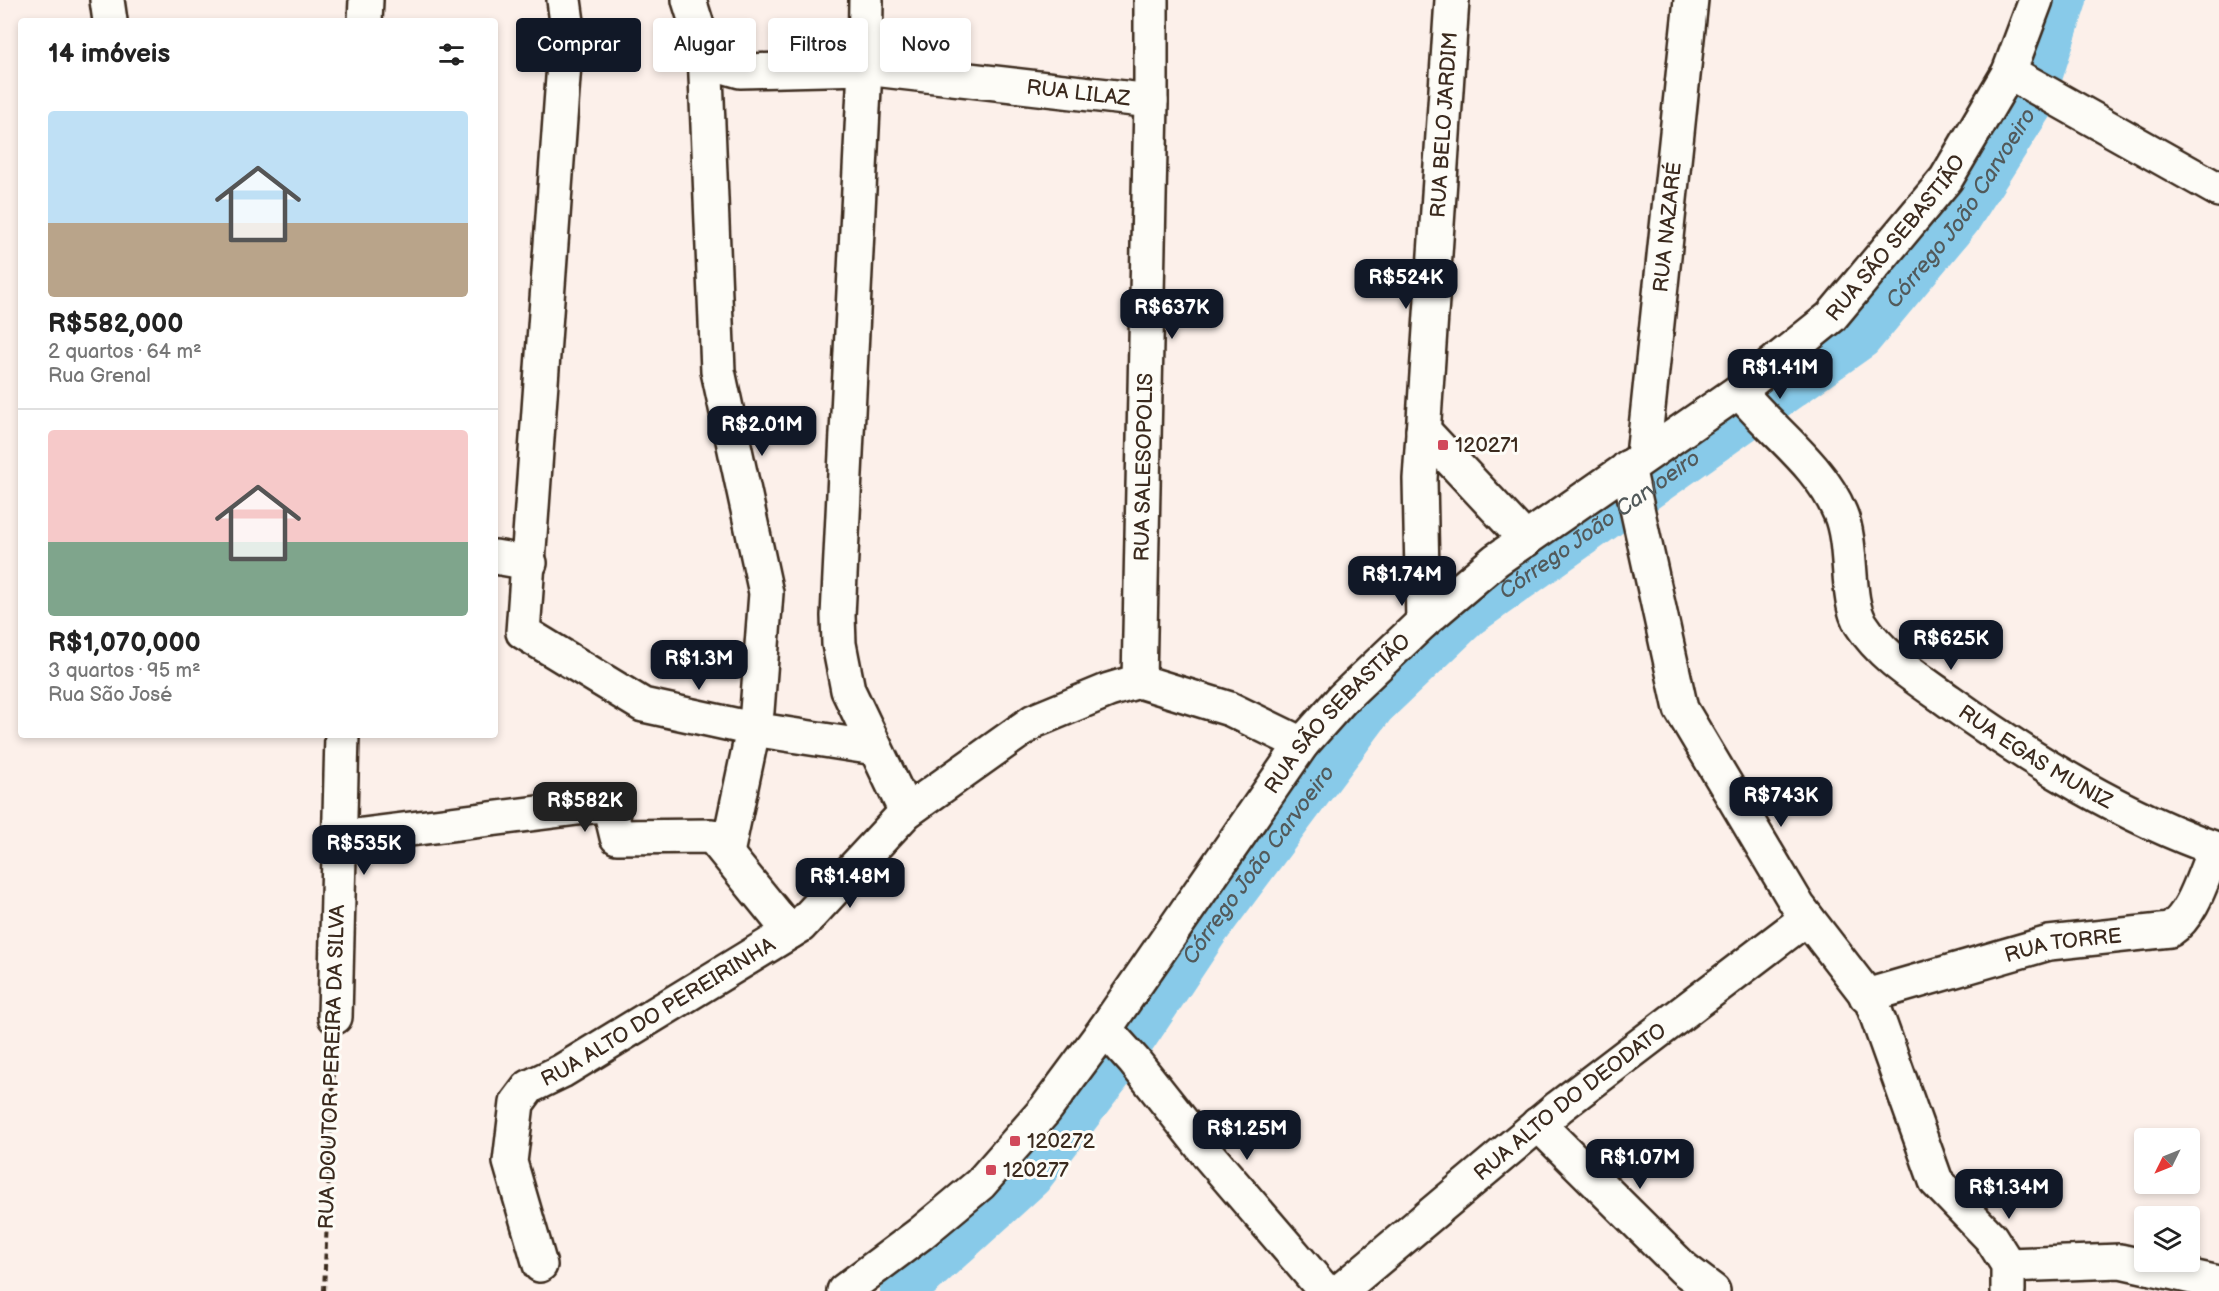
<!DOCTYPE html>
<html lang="pt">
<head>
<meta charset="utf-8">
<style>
  body { margin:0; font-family:"Balsamiq Sans",sans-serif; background:#f6f6f6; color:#222; height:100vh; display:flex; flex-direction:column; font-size:22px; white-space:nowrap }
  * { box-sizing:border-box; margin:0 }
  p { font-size:20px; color:#767676 }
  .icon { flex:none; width:33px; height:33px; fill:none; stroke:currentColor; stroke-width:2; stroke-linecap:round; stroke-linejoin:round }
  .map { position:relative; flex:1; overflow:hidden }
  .panel { position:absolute; left:18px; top:18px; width:480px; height:720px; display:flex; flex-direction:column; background:#fff; border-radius:6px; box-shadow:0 3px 9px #0003 }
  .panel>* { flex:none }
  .guide { position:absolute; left:516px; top:18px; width:570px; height:54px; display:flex; gap:12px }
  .needle { width:39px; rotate:227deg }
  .controls { position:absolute; left:2134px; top:1128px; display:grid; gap:12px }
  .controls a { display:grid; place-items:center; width:66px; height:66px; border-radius:6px; background:#fff; box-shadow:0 3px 9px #0003; font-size:30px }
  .price { position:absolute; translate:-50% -51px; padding:0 14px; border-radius:12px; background:#111827; color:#fff; font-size:20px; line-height:39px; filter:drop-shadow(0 2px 3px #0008) }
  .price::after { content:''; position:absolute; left:50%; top:36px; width:18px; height:14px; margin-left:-9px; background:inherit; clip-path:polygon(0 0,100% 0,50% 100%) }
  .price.current { background:#222; color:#fff }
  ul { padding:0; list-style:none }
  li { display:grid; align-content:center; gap:12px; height:318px; padding:0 30px }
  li+li { border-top:2px solid #e0e0e0 }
  li span { display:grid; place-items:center; height:186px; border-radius:6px; color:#555 }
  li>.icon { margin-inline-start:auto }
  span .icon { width:108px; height:108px; fill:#fffc; stroke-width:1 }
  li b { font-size:26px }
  h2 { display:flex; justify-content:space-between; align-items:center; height:72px; padding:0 30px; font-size:26px }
  .chip { padding:0 21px; border-radius:6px; background:#fff; box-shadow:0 3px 9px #0003; font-size:21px; line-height:54px }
  .chip.current { background:#111827; color:#fff }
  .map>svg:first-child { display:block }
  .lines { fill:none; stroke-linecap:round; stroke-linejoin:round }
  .canal { stroke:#88cae9; stroke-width:40 }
  .minor-casing { stroke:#3b2a1e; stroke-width:38 }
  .path { stroke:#3b2a1e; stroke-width:4; stroke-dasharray:6 4.5; stroke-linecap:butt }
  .minor { stroke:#fdfcf7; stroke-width:33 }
  .poi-dot { fill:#d1495b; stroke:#fdfcf7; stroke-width:2 }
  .labels { text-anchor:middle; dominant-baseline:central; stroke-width:6; stroke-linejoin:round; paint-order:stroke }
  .street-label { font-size:21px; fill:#3b2a1e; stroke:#fdfcf7 }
  .poi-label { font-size:21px; fill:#3b2a1e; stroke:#fdfcf7; text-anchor:start }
  .water-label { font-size:22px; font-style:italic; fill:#525a5b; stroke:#fdfcf7 }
</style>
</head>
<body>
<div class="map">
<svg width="2219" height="1291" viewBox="0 0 2219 1291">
  <rect width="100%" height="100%" fill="#fcf0ea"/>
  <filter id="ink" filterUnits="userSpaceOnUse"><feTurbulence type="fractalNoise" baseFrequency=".0167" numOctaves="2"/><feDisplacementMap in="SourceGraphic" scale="12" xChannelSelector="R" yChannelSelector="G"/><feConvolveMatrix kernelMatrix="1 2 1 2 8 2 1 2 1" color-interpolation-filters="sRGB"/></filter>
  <g filter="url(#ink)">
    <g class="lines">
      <path class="canal" id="s1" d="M900,1291L921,1279L1032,1178L1119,1065L1209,930L1375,707L1469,617L1862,339L1960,221L2033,106L2067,0"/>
      <g class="minor-casing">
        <g id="minor">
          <path d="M107,0L110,21"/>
          <path d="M564,0L567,22L523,632L643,705L753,729L875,748"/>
          <path id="s2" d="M689,0L705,51L719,65L740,71L865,68L1151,101"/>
          <path d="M866,0L865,68L838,616L839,644L848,690L906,812"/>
          <path d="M365,21L366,0"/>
          <path d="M705,51L718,371L766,593L757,711L727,853"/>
          <path d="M2009,72L2219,190"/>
          <path id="s3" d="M1739,391C1771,431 1820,464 1840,513C1854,546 1845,599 1861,624C1882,657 1917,678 1949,701C2033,761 2122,816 2219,850"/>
          <path d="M1423,430L1526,540"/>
          <path id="s4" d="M1643,456L1691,0"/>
          <path d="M1628,467L1681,709L1798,906L1872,1002L1936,1181L1991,1238L2008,1265V1291"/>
          <path d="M495,557L530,563"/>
          <path id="s5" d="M1423,622L1420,479L1452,0"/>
          <path id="s6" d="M1139,681L1151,101V0"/>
          <path d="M339,838L609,804L617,837L712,836L790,932"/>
          <path id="s7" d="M1866,996L2049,943L2170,930C2194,914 2203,875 2215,849"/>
          <path d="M335,1017L342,735"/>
          <path d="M1105,1029L1134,1061L1210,1157L1325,1291"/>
          <path d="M1538,1124L1684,1269L1713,1291"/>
          <path id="s8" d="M540,1265L510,1162L517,1103L529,1087L562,1071L800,926L906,812L1034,721L1109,690L1139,681L1230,709L1302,744"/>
          <path d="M2008,1265L2120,1261L2219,1283"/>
          <path id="s9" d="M844,1291L920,1234L980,1184L1045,1110L1105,1029L1302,744L1343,698L1423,622L1496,560L1739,391L1831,317L1946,179L2009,72L2036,0"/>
          <path id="s10" d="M1340,1291L1559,1107L1807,918"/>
        </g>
      </g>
      <path class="path" d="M324,1291L334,1052"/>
      <use href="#minor" class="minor"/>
    </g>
  </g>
  <g class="poi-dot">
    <rect x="1437" y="439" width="12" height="12" rx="3"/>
    <rect x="1009" y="1135" width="12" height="12" rx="3"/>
    <rect x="985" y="1164" width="12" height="12" rx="3"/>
  </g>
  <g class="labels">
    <g class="street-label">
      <text stroke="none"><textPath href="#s2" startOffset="435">RUA LILAZ</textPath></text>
      <text stroke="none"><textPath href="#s5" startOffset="498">RUA BELO JARDIM</textPath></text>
      <text stroke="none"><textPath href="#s4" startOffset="230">RUA NAZARÉ</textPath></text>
      <text stroke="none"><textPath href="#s9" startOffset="1503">RUA SÃO SEBASTIÃO</textPath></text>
      <text stroke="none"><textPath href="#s6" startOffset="214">RUA SALESOPOLIS</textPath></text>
      <text stroke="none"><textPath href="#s9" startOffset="765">RUA SÃO SEBASTIÃO</textPath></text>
      <text stroke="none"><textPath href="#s3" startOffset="494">RUA EGAS MUNIZ</textPath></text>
      <text stroke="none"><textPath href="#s7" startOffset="204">RUA TORRE</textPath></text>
      <text stroke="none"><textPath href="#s8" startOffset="336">RUA ALTO DO PEREIRINHA</textPath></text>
      <text transform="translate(332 1067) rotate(-88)">RUA DOUTOR PEREIRA DA SILVA</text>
      <text stroke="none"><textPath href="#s10" startOffset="298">RUA ALTO DO DEODATO</textPath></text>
    </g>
    <g class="poi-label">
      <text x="1455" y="445">120271</text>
      <text x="1027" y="1141">120272</text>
      <text x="1003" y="1170">120277</text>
    </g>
    <g class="water-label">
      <text stroke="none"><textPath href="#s1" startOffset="1533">Córrego João Carvoeiro</textPath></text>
      <text stroke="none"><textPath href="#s1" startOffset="1047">Córrego João Carvoeiro</textPath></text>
      <text stroke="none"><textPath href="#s1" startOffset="561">Córrego João Carvoeiro</textPath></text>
    </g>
  </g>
</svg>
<div class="controls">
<a><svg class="needle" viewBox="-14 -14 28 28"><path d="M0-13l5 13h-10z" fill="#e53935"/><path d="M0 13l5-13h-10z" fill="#767676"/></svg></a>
<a><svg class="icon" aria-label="layers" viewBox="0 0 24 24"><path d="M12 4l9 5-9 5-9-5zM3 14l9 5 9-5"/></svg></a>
</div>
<b class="price" style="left:1406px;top:310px">R$524K</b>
<b class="price" style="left:1172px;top:340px">R$637K</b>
<b class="price" style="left:1780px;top:400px">R$1.41M</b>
<b class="price" style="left:762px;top:457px">R$2.01M</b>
<b class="price" style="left:1402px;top:607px">R$1.74M</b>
<b class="price" style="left:1951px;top:671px">R$625K</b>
<b class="price" style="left:699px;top:691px">R$1.3M</b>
<b class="price" style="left:1781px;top:828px">R$743K</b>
<b class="price current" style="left:585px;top:833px">R$582K</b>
<b class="price" style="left:364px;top:876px">R$535K</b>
<b class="price" style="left:850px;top:909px">R$1.48M</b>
<b class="price" style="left:1247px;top:1161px">R$1.25M</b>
<b class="price" style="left:1640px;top:1190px">R$1.07M</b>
<b class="price" style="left:2009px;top:1220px">R$1.34M</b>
<div class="guide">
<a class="chip current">Comprar</a>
<a class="chip">Alugar</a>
<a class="chip">Filtros</a>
<a class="chip">Novo</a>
</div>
<section class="panel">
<h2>14 imóveis<svg class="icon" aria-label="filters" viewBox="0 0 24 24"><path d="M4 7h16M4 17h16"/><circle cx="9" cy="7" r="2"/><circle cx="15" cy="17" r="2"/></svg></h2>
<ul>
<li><span style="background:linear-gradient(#bfe0f5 60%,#b9a48a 0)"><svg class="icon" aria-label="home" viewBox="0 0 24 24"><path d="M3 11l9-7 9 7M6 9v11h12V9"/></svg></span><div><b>R$582,000</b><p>2 quartos · 64 m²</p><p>Rua Grenal</p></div></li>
<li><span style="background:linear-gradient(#f6c9c9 60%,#7fa58c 0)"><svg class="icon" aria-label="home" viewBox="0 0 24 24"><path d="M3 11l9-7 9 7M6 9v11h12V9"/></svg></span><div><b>R$1,070,000</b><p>3 quartos · 95 m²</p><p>Rua São José</p></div></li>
</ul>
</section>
</div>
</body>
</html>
